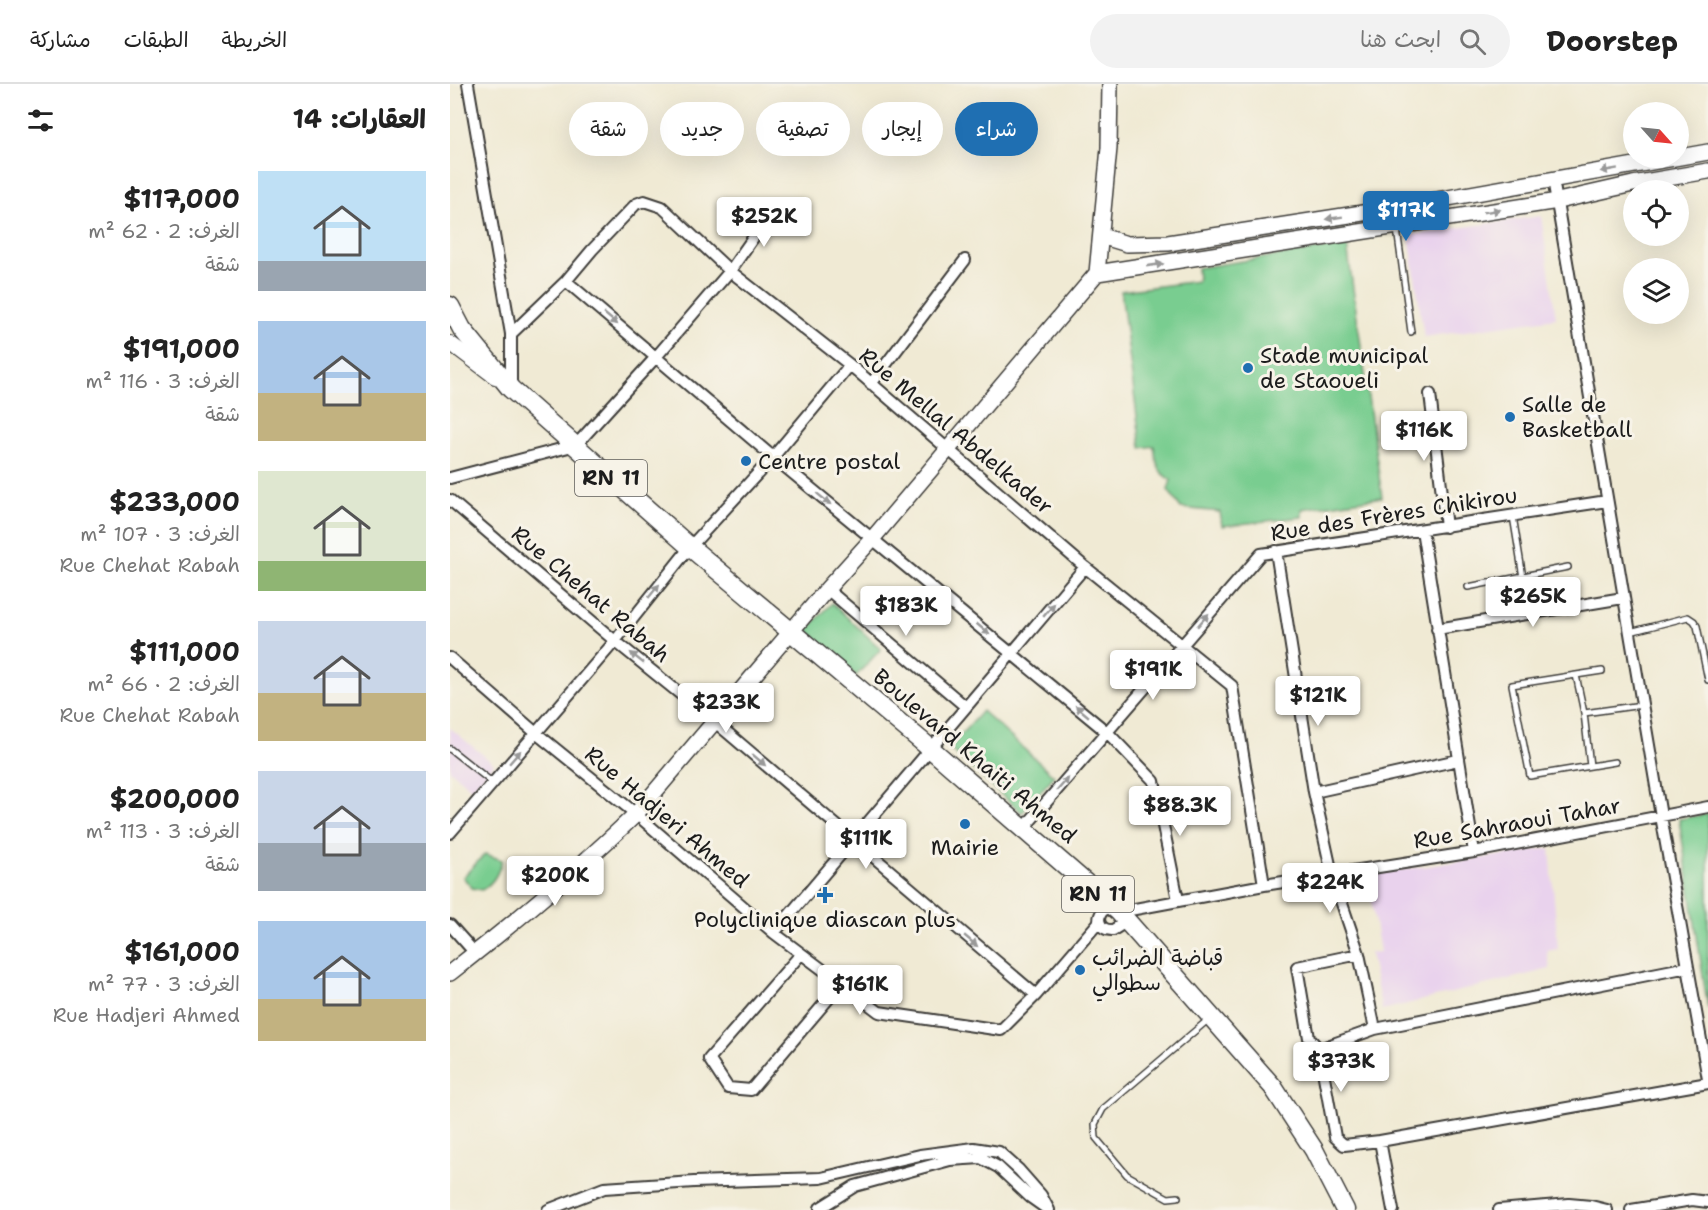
<!DOCTYPE html>
<html lang="ar">
<head>
<meta charset="utf-8">
<style>
  body { margin:0; font-family:"Shantell Sans","Playpen Sans Arabic",sans-serif; background:#f2f2f2; color:#222; direction:rtl; height:100vh; display:flex; flex-direction:column; font-size:22px; white-space:nowrap }
  * { box-sizing:border-box; margin:0 }
  p { font-size:20px; color:#767676 }
  .icon { flex:none; width:33px; height:33px; fill:none; stroke:currentColor; stroke-width:2; stroke-linecap:round; stroke-linejoin:round }
  .map { position:relative; flex:1; overflow:hidden; direction:ltr }
  .details { display:flex; flex-direction:column; background:#fff; width:450px }
  .details>* { flex:none }
  .guide { position:absolute; left:18px; top:18px; width:570px; height:54px; direction:rtl; display:flex; gap:12px }
  .needle { width:39px; rotate:117deg }
  .fabs { position:absolute; left:1173px; top:18px; display:grid; gap:12px }
  .fabs a { display:grid; place-items:center; width:66px; height:66px; border-radius:50%; background:#fff; box-shadow:0 6px 24px #0002; font-size:30px }
  .price { position:absolute; translate:-50% -51px; padding:0 14px; border-radius:6px; background:#fff; color:#222; font-size:20px; line-height:39px; filter:drop-shadow(0 2px 3px #0008) }
  .price::after { content:''; position:absolute; left:50%; top:36px; width:18px; height:14px; margin-left:-9px; background:inherit; clip-path:polygon(0 0,100% 0,50% 100%) }
  .price.selected { background:#1f6fb2; color:#fff }
  ul { padding:0; list-style:none }
  li { display:flex; align-items:center; gap:18px; height:150px; padding:0 24px }
  li span { display:grid; place-items:center; flex:none; width:168px; height:120px; border-radius:0px; color:#555 }
  li>.icon { margin-inline-start:auto }
  span .icon { width:72px; height:72px; fill:#fffc; stroke-width:1 }
  li b { font-size:26px }
  h2 { display:flex; justify-content:space-between; align-items:center; height:72px; padding:0 24px; font-size:26px }
  .tag { padding:0 21px; border-radius:27px; background:#fff; box-shadow:0 6px 24px #0002; font-size:21px; line-height:54px }
  .tag.selected { background:#1f6fb2; color:#fff }
  header { display:flex; align-items:center; gap:36px; box-sizing:border-box; height:84px; padding:0 30px; background:#fff; border-bottom:2px solid #e0e0e0 }
  header strong { font-size:28px }
  nav { display:flex; gap:33px; margin-inline-start:auto; font-size:21px }
  .search { width:420px; height:54px; background:#f2f2f2; display:flex; align-items:center; gap:15px; box-sizing:border-box; padding:0 21px; border-radius:33px; color:#767676; font-size:22px }
  main { display:flex; flex:1; min-height:0 }
  .map>svg:first-child { display:block }
  .built { fill:#e9d2ed }
  .green { fill:#79cd90; stroke:#4a7456; stroke-width:1.5 }
  .lines { fill:none; stroke-linecap:round; stroke-linejoin:round }
  .service-casing { stroke:#3c3b38; stroke-width:8 }
  .minor-casing { stroke:#3c3b38; stroke-width:14 }
  .tertiary-casing { stroke:#3c3b38; stroke-width:16 }
  .secondary-casing { stroke:#3c3b38; stroke-width:18 }
  .trunk-casing { stroke:#3c3b38; stroke-width:21 }
  .service { stroke:#fff; stroke-width:5 }
  .minor { stroke:#fff; stroke-width:10 }
  .tertiary { stroke:#fff; stroke-width:14 }
  .secondary { stroke:#fff; stroke-width:15 }
  .trunk { stroke:#fff; stroke-width:18 }
  .oneway { fill:#999 }
  .poi-dot { fill:#1f6fb2; stroke:#f7f3e8; stroke-width:2 }
  .labels { text-anchor:middle; dominant-baseline:central; stroke-width:6; stroke-linejoin:round; paint-order:stroke }
  .shield { fill:#f7f3e8; stroke:#5e5c59; stroke-width:1.5 }
  .shield-label { font-size:21px; font-weight:bold; fill:#1c1c1c }
  .poi-label { font-size:22px; fill:#1c1c1c; stroke:#f7f3e8; text-anchor:start }
  .street-label { font-size:22px; fill:#1c1c1c; stroke:#f7f3e8 }
</style>
</head>
<body>
<header>
<strong>Doorstep</strong>
<div class="search"><svg class="icon" aria-label="search" viewBox="0 0 24 24"><circle cx="10" cy="10" r="6"/><path d="M15 15l6 6"/></svg>ابحث هنا</div>
<nav><a>الخريطة</a><a>الطبقات</a><a>مشاركة</a></nav>
</header>
<main>
<div class="map">
<svg width="1258" height="1126" viewBox="0 0 1258 1126">
  <rect width="100%" height="100%" fill="#f7f3e8"/>
  <filter id="ink" filterUnits="userSpaceOnUse"><feTurbulence type="fractalNoise" baseFrequency=".0167" numOctaves="2"/><feDisplacementMap in="SourceGraphic" scale="12" xChannelSelector="R" yChannelSelector="G"/><feConvolveMatrix kernelMatrix="1 2 1 2 8 2 1 2 1" color-interpolation-filters="sRGB"/></filter>
  <filter id="wash" filterUnits="userSpaceOnUse"><feTurbulence type="fractalNoise" baseFrequency=".008" numOctaves="4" result="noise"/><feDisplacementMap in="SourceGraphic" scale="24" xChannelSelector="R" yChannelSelector="G"/><feGaussianBlur stdDeviation="1.35" result="paint"/><feColorMatrix in="noise" values="0 0 0 0 0 0 0 0 0 0 0 0 0 0 0 0 0 1.4 0 .05"/><feComposite in="paint" operator="in"/></filter>
  <g filter="url(#wash)">
    <rect width="100%" height="100%" fill="#f0ead4"/>
    <path class="built" d="M1091,132L1106,234L974,253L959,151Z
      M0,644L44,680L22,705L0,686Z
      M1100,764L1108,865L1097,867L1100,885L932,926L920,869L930,868L917,791Z"/>
    <path class="green" d="M897,161L932,413L852,425V433L772,442L770,428L731,424L718,406L721,396C707,389 706,377 704,362L691,364L671,207L748,197L747,184Z
      M382,519L431,565L406,592L357,546Z
      M532,627L604,692L572,729L499,664Z
      M1258,730V925L1229,735Z
      M35,770L52,776C48,790 44,798 32,806L22,804L13,793Z"/>
  </g>
  <g filter="url(#ink)">
    <g class="lines">
      <g class="service-casing">
        <path id="service" d="M947,145L961,248
          M1063,432L1079,530
          M1018,503L1118,483
          M1180,548L1238,533L1244,537L1247,542L1258,596
          M1126,591L1152,587
          M1134,629L1140,682
          M0,665L43,699
          M1165,678L1080,692L1062,601L1126,591L1134,629L1192,621
          M728,1113L718,1114L677,1091L646,1054L645,1040L653,1025L759,935"/>
      </g>
      <g class="minor-casing">
        <path id="minor" d="M18,0L61,250V305
          M1103,95L1211,732L1258,995
          M116,197L323,373L658,649L704,697L728,816
          M61,250L116,197L142,166L186,120L194,117L212,123L280,187L400,281L635,483L782,602L814,801
          M421,300L515,176
          M980,310L996,443
          M0,394L126,361L206,273L280,187L324,124
          M0,416L165,557L265,638L586,911
          M972,446L1024,768
          M826,467L864,708L1008,676
          M377,505L516,623
          M987,545L1173,514
          M0,574L86,649L186,730L324,849L429,928L551,946L586,911L649,838
          M864,708L882,790L909,870L925,945
          M574,744L811,470L1157,417
          M0,749L165,557L240,463L323,373L400,281
          M666,825L657,824C644,831 648,847 663,846L671,841L674,833
          M669,828L814,801L1024,768L1258,723
          M0,841L25,869
          M324,849L635,483
          M351,870L259,975L278,1004L301,1006L391,900
          M1238,883L925,945L869,965L885,1053L894,1061L930,1057L1258,999
          M869,965L859,954L847,883L909,870
          M930,1057L943,1126
          M370,1124L405,1102L500,1076L531,1074L548,1083L580,1113L597,1125
          M98,1126L154,1104L244,1098L371,1094L470,1071L524,1064L549,1068L569,1086L591,1111L599,1126
          M1049,1126L1119,1120L1141,1122L1157,1126
          M1181,1126L1242,1116L1258,1118"/>
      </g>
      <g class="tertiary-casing">
        <path id="tertiary" d="M0,259L45,293"/>
      </g>
      <g class="secondary-casing">
        <path id="secondary" d="M651,152L677,160L718,159L919,128L1258,68
          M647,189L1108,117L1183,100L1258,87
          M647,189L659,64L660,0
          M0,889C64,839 128,786 186,730L377,505L423,454L647,189"/>
      </g>
      <g class="trunk-casing">
        <path id="trunk" d="M0,222L12,245L61,305L240,463L481,665L669,828L823,1003L864,1066L895,1126"/>
      </g>
      <use href="#service" class="service"/>
      <use href="#minor" class="minor"/>
      <use href="#tertiary" class="tertiary"/>
      <use href="#secondary" class="secondary"/>
      <use href="#trunk" class="trunk"/>
    </g>
    <defs><path id="oneway-solid" d="M-6-.8H1V-3.2L6.5 0L1 3.2V.8H-6Z" transform="scale(1.5)"/></defs>
    <g class="oneway">
      <use href="#oneway-solid" transform="translate(1159 86) rotate(170)"/>
      <use href="#oneway-solid" transform="translate(1042 127) rotate(-9)"/>
      <use href="#oneway-solid" transform="translate(884 134) rotate(171)"/>
      <use href="#oneway-solid" transform="translate(705 181) rotate(-8)"/>
      <use href="#oneway-solid" transform="translate(161 235) rotate(40)"/>
      <use href="#oneway-solid" transform="translate(374 415) rotate(39)"/>
      <use href="#oneway-solid" transform="translate(204 507) rotate(-51)"/>
      <use href="#oneway-solid" transform="translate(599 526) rotate(-50)"/>
      <use href="#oneway-solid" transform="translate(753 536) rotate(-49)"/>
      <use href="#oneway-solid" transform="translate(533 545) rotate(40)"/>
      <use href="#oneway-solid" transform="translate(187 574) rotate(-141)"/>
      <use href="#oneway-solid" transform="translate(632 627) rotate(-140)"/>
      <use href="#oneway-solid" transform="translate(65 673) rotate(-49)"/>
      <use href="#oneway-solid" transform="translate(309 676) rotate(41)"/>
      <use href="#oneway-solid" transform="translate(613 700) rotate(-49)"/>
      <use href="#oneway-solid" transform="translate(521 857) rotate(40)"/>
    </g>
  </g>
  <g class="poi-dot">
    <circle cx="798" cy="284" r="6"/>
    <circle cx="1060" cy="333" r="6"/>
    <circle cx="296" cy="377" r="6"/>
    <circle cx="515" cy="740" r="6"/>
    <path d="M372 802h6v6h6v6h-6v6h-6v-6h-6v-6h6z"/>
    <circle cx="630" cy="886" r="6"/>
  </g>
  <g class="labels">
    <g class="shield">
      <rect x="125" y="376" width="72" height="36" rx="4.5"/>
      <rect x="612" y="792" width="72" height="36" rx="4.5"/>
    </g>
    <g class="shield-label">
      <text x="161" y="394">RN 11</text>
      <text x="648" y="810">RN 11</text>
    </g>
    <g class="poi-label">
      <text x="810" y="271">Stade municipal<tspan x="810" dy="25">de Staoueli</tspan></text>
      <text x="1072" y="320">Salle de<tspan x="1072" dy="25">Basketball</tspan></text>
      <text x="308" y="377">Centre postal</text>
      <text x="515" y="763" text-anchor="middle">Mairie</text>
      <text x="375" y="835" text-anchor="middle">Polyclinique diascan plus</text>
      <text x="642" y="873">قباضة الضرائب<tspan x="642" dy="25">سطوالي</tspan></text>
    </g>
    <g class="street-label">
      <text transform="translate(506 347) rotate(40)">Rue Mellal Abdelkader</text>
      <text transform="translate(944 430) rotate(-9)">Rue des Frères Chikirou</text>
      <text transform="translate(141 510) rotate(40)">Rue Chehat Rabah</text>
      <text transform="translate(525 672) rotate(40)">Boulevard Khaiti Ahmed</text>
      <text transform="translate(217 733) rotate(40)">Rue Hadjeri Ahmed</text>
      <text transform="translate(1067 739) rotate(-10)">Rue Sahraoui Tahar</text>
    </g>
  </g>
</svg>
<div class="fabs">
<a><svg class="needle" viewBox="-14 -14 28 28"><path d="M0-13l5 13h-10z" fill="#e53935"/><path d="M0 13l5-13h-10z" fill="#767676"/></svg></a>
<a><svg class="icon" aria-label="locate" viewBox="0 0 24 24"><circle cx="12" cy="12" r="6"/><path d="M12 2v4M12 18v4M2 12h4M18 12h4"/></svg></a>
<a><svg class="icon" aria-label="layers" viewBox="0 0 24 24"><path d="M12 4l9 5-9 5-9-5zM3 14l9 5 9-5"/></svg></a>
</div>
<b class="price selected" style="left:956px;top:158px">$117K</b>
<b class="price" style="left:314px;top:164px">$252K</b>
<b class="price" style="left:974px;top:378px">$116K</b>
<b class="price" style="left:1083px;top:544px">$265K</b>
<b class="price" style="left:456px;top:553px">$183K</b>
<b class="price" style="left:703px;top:617px">$191K</b>
<b class="price" style="left:868px;top:643px">$121K</b>
<b class="price" style="left:276px;top:650px">$233K</b>
<b class="price" style="left:730px;top:753px">$88.3K</b>
<b class="price" style="left:416px;top:786px">$111K</b>
<b class="price" style="left:105px;top:823px">$200K</b>
<b class="price" style="left:880px;top:830px">$224K</b>
<b class="price" style="left:410px;top:932px">$161K</b>
<b class="price" style="left:891px;top:1009px">$373K</b>
<div class="guide">
<a class="tag selected">شراء</a>
<a class="tag">إيجار</a>
<a class="tag">تصفية</a>
<a class="tag">جديد</a>
<a class="tag">شقة</a>
</div>
</div>
<section class="details">
<h2>العقارات: 14<svg class="icon" aria-label="filters" viewBox="0 0 24 24"><path d="M4 7h16M4 17h16"/><circle cx="9" cy="7" r="2"/><circle cx="15" cy="17" r="2"/></svg></h2>
<ul>
<li><span style="background:linear-gradient(#bfe0f5 75%,#9aa5b1 0)"><svg class="icon" aria-label="home" viewBox="0 0 24 24"><path d="M3 11l9-7 9 7M6 9v11h12V9"/></svg></span><div><b>$117,000</b><p>الغرف: 2 · 62 m²</p><p>شقة</p></div></li>
<li><span style="background:linear-gradient(#a9c7e8 60%,#c2b280 0)"><svg class="icon" aria-label="home" viewBox="0 0 24 24"><path d="M3 11l9-7 9 7M6 9v11h12V9"/></svg></span><div><b>$191,000</b><p>الغرف: 3 · 116 m²</p><p>شقة</p></div></li>
<li><span style="background:linear-gradient(#dfe7d0 75%,#8fb573 0)"><svg class="icon" aria-label="home" viewBox="0 0 24 24"><path d="M3 11l9-7 9 7M6 9v11h12V9"/></svg></span><div><b>$233,000</b><p>الغرف: 3 · 107 m²</p><p>Rue Chehat Rabah</p></div></li>
<li><span style="background:linear-gradient(#c9d6e8 60%,#c2b280 0)"><svg class="icon" aria-label="home" viewBox="0 0 24 24"><path d="M3 11l9-7 9 7M6 9v11h12V9"/></svg></span><div><b>$111,000</b><p>الغرف: 2 · 66 m²</p><p>Rue Chehat Rabah</p></div></li>
<li><span style="background:linear-gradient(#c9d6e8 60%,#9aa5b1 0)"><svg class="icon" aria-label="home" viewBox="0 0 24 24"><path d="M3 11l9-7 9 7M6 9v11h12V9"/></svg></span><div><b>$200,000</b><p>الغرف: 3 · 113 m²</p><p>شقة</p></div></li>
<li><span style="background:linear-gradient(#a9c7e8 65%,#c2b280 0)"><svg class="icon" aria-label="home" viewBox="0 0 24 24"><path d="M3 11l9-7 9 7M6 9v11h12V9"/></svg></span><div><b>$161,000</b><p>الغرف: 3 · 77 m²</p><p>Rue Hadjeri Ahmed</p></div></li>
</ul>
</section>
</main>
</body>
</html>
